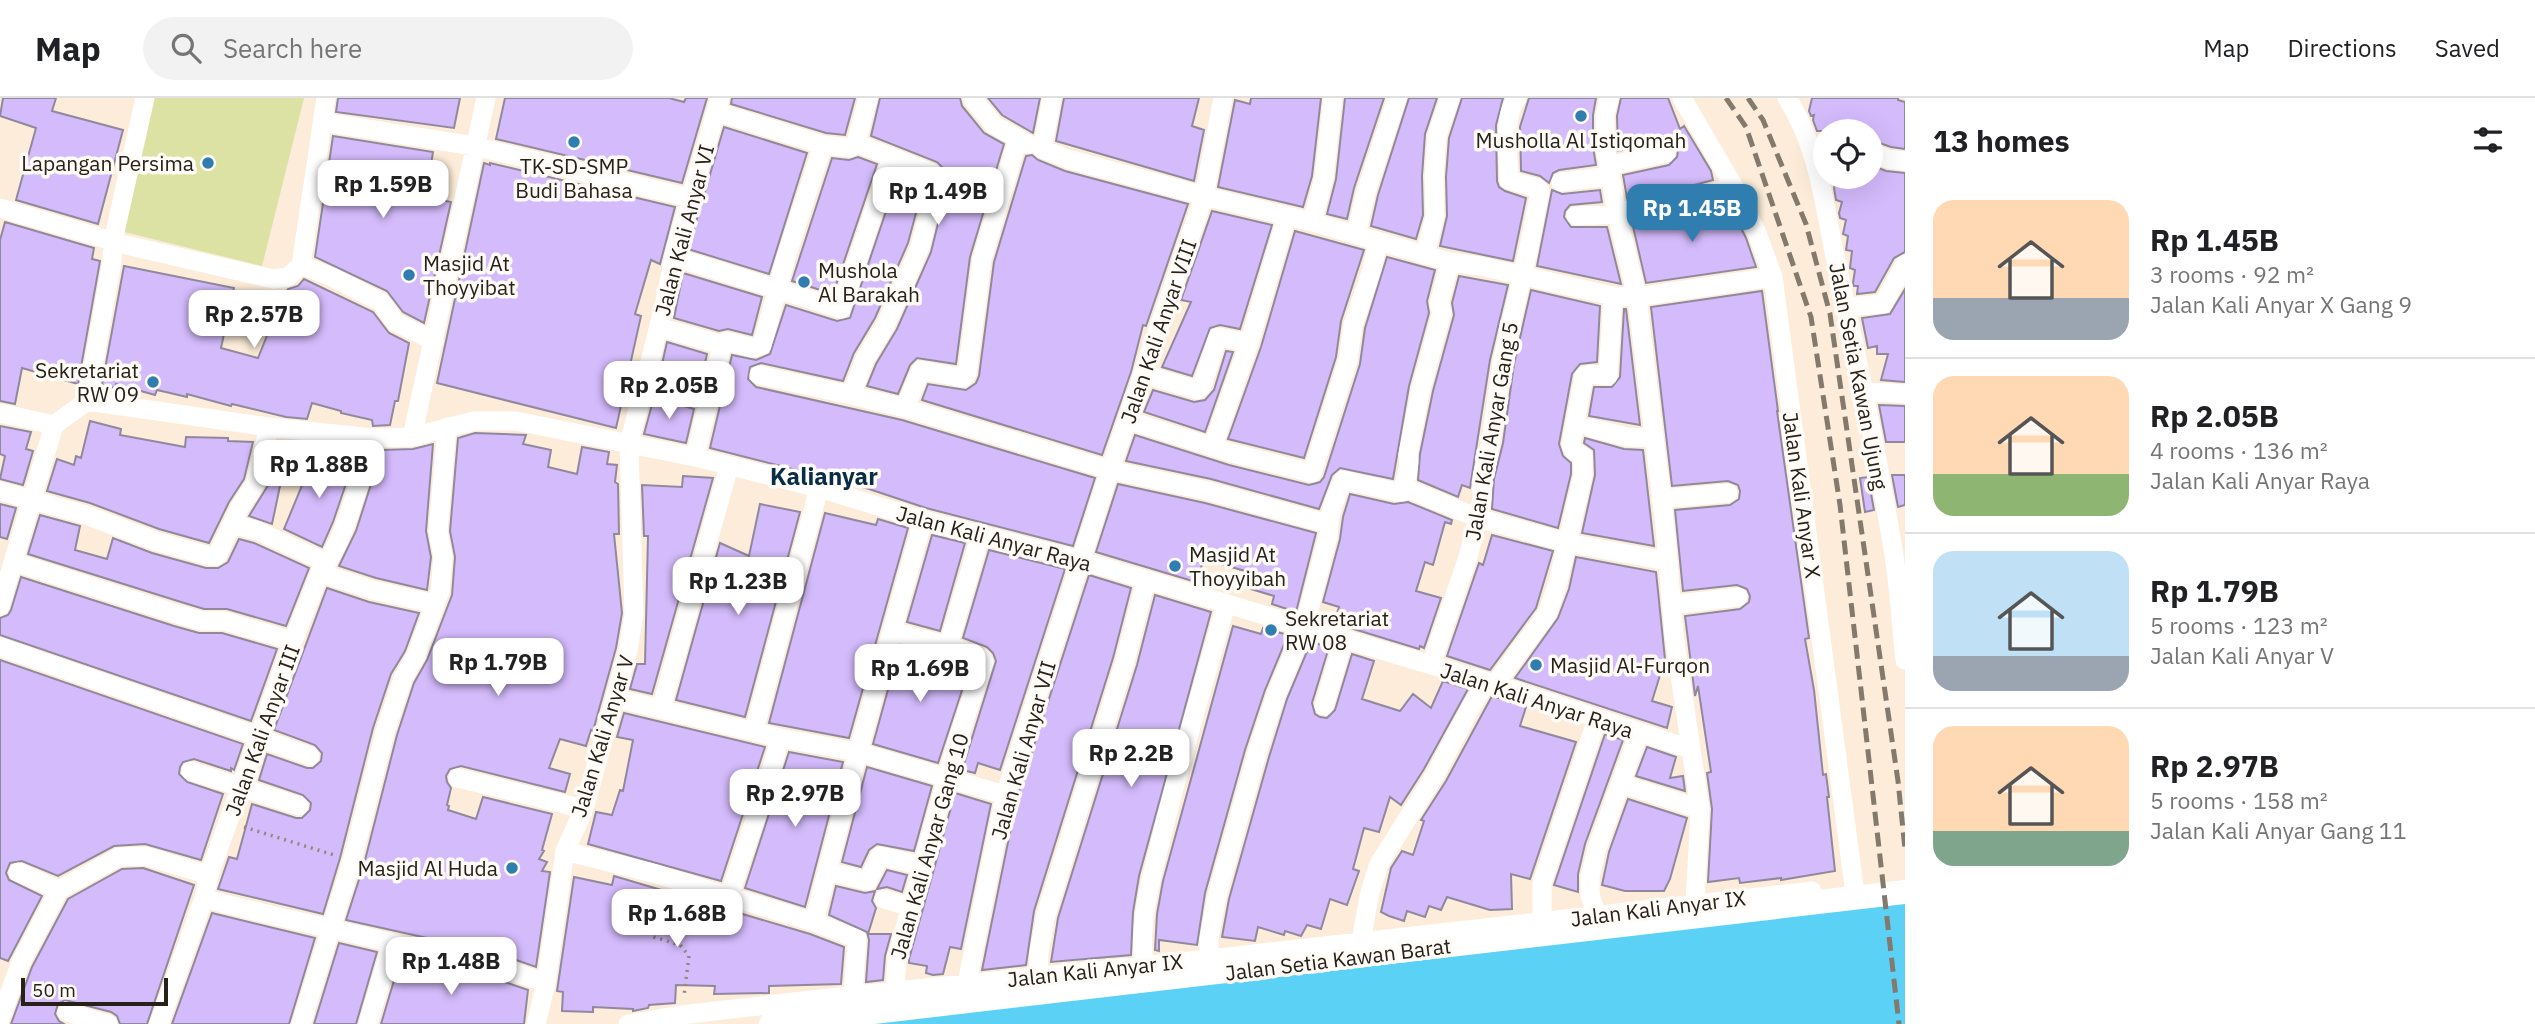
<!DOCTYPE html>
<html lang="en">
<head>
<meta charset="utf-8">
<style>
  body { margin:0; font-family:"IBM Plex Sans",sans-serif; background:#f2f2f2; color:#202124; height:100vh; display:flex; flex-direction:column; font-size:26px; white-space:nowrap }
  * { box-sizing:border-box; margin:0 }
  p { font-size:23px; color:#757577 }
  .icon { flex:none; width:38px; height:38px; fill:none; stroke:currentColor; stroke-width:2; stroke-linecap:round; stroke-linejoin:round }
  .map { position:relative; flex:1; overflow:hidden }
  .panel { display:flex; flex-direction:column; background:#fff; width:630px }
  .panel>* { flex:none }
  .buttons { position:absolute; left:1813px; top:21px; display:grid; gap:14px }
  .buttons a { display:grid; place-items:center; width:70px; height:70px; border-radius:50%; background:#fff; box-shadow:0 7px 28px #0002; font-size:35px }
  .scale { position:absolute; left:21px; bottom:18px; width:147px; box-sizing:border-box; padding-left:7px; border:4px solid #27211a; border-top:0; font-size:19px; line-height:24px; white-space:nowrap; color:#27211a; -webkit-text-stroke:5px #fffbf7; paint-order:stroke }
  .price { position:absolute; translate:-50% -60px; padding:0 16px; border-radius:14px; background:#fff; color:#222; font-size:23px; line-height:46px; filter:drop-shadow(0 2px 4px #0008) }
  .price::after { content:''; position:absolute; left:50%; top:42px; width:21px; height:16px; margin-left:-10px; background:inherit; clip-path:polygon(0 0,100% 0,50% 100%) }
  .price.current { background:#307eb0; color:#fff }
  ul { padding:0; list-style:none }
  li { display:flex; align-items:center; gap:21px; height:175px; padding:0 28px }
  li+li { border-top:2px solid #e0e0e0 }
  li span { display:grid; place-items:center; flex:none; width:196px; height:140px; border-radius:21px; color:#555 }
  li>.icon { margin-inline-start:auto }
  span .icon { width:84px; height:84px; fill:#fffc; stroke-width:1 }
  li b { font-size:30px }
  h2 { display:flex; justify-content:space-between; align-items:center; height:84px; padding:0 28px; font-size:30px }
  header { display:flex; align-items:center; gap:42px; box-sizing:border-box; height:98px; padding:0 35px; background:#fff; border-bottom:2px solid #e0e0e0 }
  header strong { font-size:33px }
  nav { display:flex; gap:38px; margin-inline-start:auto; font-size:24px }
  .search { width:490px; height:63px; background:#f2f2f2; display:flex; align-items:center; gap:18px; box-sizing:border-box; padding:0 24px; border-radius:38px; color:#757577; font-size:26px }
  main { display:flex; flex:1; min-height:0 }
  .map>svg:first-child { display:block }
  .green { fill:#dce2a3 }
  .water { fill:#5bd1f5 }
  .building { fill:#d4bbfc; stroke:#90889d; stroke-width:2 }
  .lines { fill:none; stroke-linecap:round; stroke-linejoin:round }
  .path { stroke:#93887b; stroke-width:3.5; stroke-dasharray:2 5; stroke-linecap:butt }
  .minor { stroke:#fff; stroke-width:19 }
  .major { stroke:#fff; stroke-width:24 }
  .rail { stroke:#84796d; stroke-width:5; stroke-dasharray:14 7; stroke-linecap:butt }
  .poi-dot { fill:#307eb0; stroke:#fffbf7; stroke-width:2.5 }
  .labels { text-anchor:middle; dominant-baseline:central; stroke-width:7; stroke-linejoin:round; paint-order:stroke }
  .poi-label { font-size:21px; fill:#27211a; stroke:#fffbf7; text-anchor:start }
  .street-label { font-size:21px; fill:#27211a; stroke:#fffbf7 }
  .quarter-label { font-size:24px; font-weight:bold; fill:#072e46; stroke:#fffbf7 }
</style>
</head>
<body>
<header>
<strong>Map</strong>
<div class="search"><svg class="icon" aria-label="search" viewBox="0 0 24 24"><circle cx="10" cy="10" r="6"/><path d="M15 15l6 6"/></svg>Search here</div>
<nav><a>Map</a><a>Directions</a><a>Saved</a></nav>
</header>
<main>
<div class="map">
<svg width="1905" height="926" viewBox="0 0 1905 926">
  <rect width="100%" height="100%" fill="#fcecd9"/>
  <path class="green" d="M144,0H304L262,168L112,131Z"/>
  <path class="water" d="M1905,800V926H810Z"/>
  <path class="building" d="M3,0H56L52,13L123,32L98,126L16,102L36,30L0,18Z
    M338,0H460L454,30L336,14Z
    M505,0H669L684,4L686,0H707L682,85L496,41Z
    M732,0H855L845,37L826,35L731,6Z
    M880,0H960L962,8L984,35L1004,46L970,159L956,266L917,260L910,267L898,296L867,288L876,266L897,231L931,154L950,77L937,64L871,38Z
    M988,0H1040L1033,35L1002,17Z
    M1064,0H1199L1192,28L1204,32L1194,83L1056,43Z
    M1251,0H1321L1312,78L1303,109L1218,89L1235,2L1250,6Z
    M1345,0H1384L1354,90L1347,121L1327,116L1336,81Z
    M1409,0H1437L1425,36L1422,78L1423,117L1416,141L1371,128L1378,97Z
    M1462,0H1503L1496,27L1497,83L1499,89L1505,93L1526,100L1513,163L1440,148L1447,118L1446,79L1449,40Z
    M1529,0H1596L1593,17V49L1596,67L1559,72L1553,75L1549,85L1540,78L1521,73L1520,29Z
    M1621,0H1668L1680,31L1684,28L1711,73L1713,82L1668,94L1627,100L1623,77L1669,67L1677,59L1678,53L1674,46L1664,43L1618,53L1617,18Z
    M1812,0H1898V2L1905,4V51L1891,49L1871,42V33H1817L1813,22L1814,17L1811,18L1809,13Z
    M724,29L807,55L769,176L688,151Z
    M333,38L433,54L426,99L451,104L424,225L403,214L387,193L315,159Z
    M1032,57L1038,62L1065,73L1188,106L1146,228L1143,227L1131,274L1102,357L922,302L928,286L966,292L976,285L979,278L994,164L1026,58Z
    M858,59L877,66L833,196L792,183L832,60L849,62Z
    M484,65L490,67V65L675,109L660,166L651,162L635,216L641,218L616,330L437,285Z
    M1871,67L1886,73L1905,75V154L1894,160L1875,194L1857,196L1858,188H1854L1853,185L1855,172L1850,170L1852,153L1846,152L1848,138L1843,136L1846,122L1840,120L1839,115L1842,104L1836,102L1834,90L1837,79H1871Z
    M899,75L924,85L908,145L875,220L854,255L843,283L761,265L750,269L748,281L756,289L902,322L1095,380L1073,448L926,410L833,379L832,381L710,350L732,257L756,262L770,256L786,207L837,223L850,220Z
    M1552,92L1562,96L1600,92L1602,104L1570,107L1565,113L1564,119L1571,129H1607L1621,186L1537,168Z
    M1728,103L1734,121L1736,120L1746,140L1756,169L1646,185L1632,124L1673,118Z
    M1212,113L1272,127L1240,231L1220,227L1210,230L1192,278L1162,269L1191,204L1181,202Z
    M5,124L94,150L92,161L100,163L78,286L22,270L15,306L0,303V142Z
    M1295,133L1364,152L1341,223L1336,259L1304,360L1228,341L1261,249Z
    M1387,159L1435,172L1427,203L1429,215L1409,288L1393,381L1340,370L1332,377L1319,411L1211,381L1126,363L1135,337L1229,367L1309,387L1320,384L1324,379L1360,266L1365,230Z
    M124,168L234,190L221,250L258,260L270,230L264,227L275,193L285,197L288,191L298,188L304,181L373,214L389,235L409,245L398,303H395L390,327L373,328L372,322L341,315V313L312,305L307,321L286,319L232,306L231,308L187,296V299L157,292L155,297L116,286L115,290L102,287Z
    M683,175L762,199L752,237L728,231L719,233L674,220Z
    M1459,178L1508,187L1490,262L1470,390L1462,387L1458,399L1418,382L1420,356L1433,293L1454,217L1452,205Z
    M1905,191V284L1881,282L1888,256H1877V248L1868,250L1862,220L1890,216Z
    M1531,192L1600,208L1597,264L1580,266L1572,276L1559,346L1563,358L1571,365V376L1558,430L1492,411L1494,381L1503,345L1514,266Z
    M1762,193L1778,313H1777L1809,540L1805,541L1814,592L1823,677L1826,676L1829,699H1827L1835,773L1781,782V780L1740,785L1739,780L1708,784L1712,711L1707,675L1711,674L1698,588L1695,598L1685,518L1740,511L1749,504L1750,498L1747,491L1737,487L1683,493L1675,412L1730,407L1739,401L1740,393L1738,387L1728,383L1672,388L1651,209Z
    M1624,211H1626L1640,327L1589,318L1594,289H1612L1620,279Z
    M667,244L707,256L700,287L660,275Z
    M1226,253L1233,254L1205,334L1144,314L1153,292L1194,304L1205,302L1214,292Z
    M654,299L694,311L686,345L644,336Z
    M1879,307L1905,308V344H1886Z
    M90,323L121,331L120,337L185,349L186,339L228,340V343L253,344L244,381L229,404L209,445L159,431L90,405L47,393L57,361L74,367L76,358L81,360Z
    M0,328L31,334L26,351L33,353L23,387L0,381L5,358L0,356Z
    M475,335L526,337L523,346L551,352L548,369L577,376L582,349L609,354L607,366L617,367L615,384L618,386L619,436H614L622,515L616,550L593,633L591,632L586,648L560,641L549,670L570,676L565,694L461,668L450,671L446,678L447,684L451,690L447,707L449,708L448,712L476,721L483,699L552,716L542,752L544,753L539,761L547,764L542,773L550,774L536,869L499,856L346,822L364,766L397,637L414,585L427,562L452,497L455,459L450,433L458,340Z
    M1585,340L1624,351L1643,352L1654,448L1582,435L1595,377L1594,352L1584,345Z
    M433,346L426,433L431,459L427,492L376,480L339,468L356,433L374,377L377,379V370L382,352L413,351Z
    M277,348L288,350L272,426L249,418L267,389Z
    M315,356L352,368L333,424L322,449L284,431Z
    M1892,377H1905V407L1898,409Z
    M683,378L713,380L652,596L630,591L637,566H645L648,438H644L642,387L682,389Z
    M1868,379L1874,412L1865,414L1860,380Z
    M1118,386L1205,405L1316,435L1296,514L1272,506L1274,498L1251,491L1255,476L1204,461L1196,484L1096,454Z
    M1350,396L1394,406L1408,404L1452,422L1451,426L1445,424L1433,467L1425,464L1416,493L1441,500L1424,550L1420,548L1419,551L1334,525L1339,509L1323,504L1340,441L1343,419Z
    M0,406L16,410L7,441L0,439Z
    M760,406L800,414L745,619L676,602L720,445L749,458Z
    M825,415L876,427L878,421L908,430L849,640L769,625Z
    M40,417L80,428L75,452L107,461L113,440L152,455L206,470H218L228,464L239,441L254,445L309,470L286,528L227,511H204L181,504L28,456Z
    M932,437L965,445L940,533L907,524Z
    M1492,437L1553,453L1536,510L1490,572L1447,558L1479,465L1483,467Z
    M989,452L1065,471L1000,672L978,665L975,675L962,672L996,563L993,555L987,549L963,540Z
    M1576,459L1656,474L1665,561L1652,603L1672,609L1667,630L1515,580L1558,520L1569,491Z
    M1089,477L1131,490L1113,560L1034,813L1026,867L982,872L1017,700Z
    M21,479L174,528L199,535H222L277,551L251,623L0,537V520L8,517L11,512Z
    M327,490L369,504L419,515L405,553L391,576L373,630L340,760L323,816L218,791L229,759L237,761L252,706L296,720H302L310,712L311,705L303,697L259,682L267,656L307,670H313L321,663L322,655L315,647L274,632Z
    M1155,497L1211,514L1139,778L1133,814L1131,857L1051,864L1058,820L1137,567Z
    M1233,528L1261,536L1263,530L1288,537L1265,592L1245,652L1205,795L1197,847L1159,842V853L1155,852L1157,816L1163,783Z
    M1311,544L1329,549L1312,605L1315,616L1320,619L1327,620L1335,612L1352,556L1374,563L1362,601L1400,613L1413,596L1431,610L1443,583L1468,591L1424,671L1401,707L1390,699L1379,734L1364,730L1353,771L1359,773L1347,807L1330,801L1321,831L1307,827L1301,838L1285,833L1284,837L1258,829L1255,843L1222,839L1229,801L1269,659L1287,601Z
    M900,548L970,568L938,665L873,646Z
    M0,562L243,646L234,672L231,670V673L194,661L183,664L180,669L179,676L187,684L223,696L201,762L145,746L114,748L58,778L22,763L10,765L6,775L9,782L42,798L8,863L0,860Z
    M1492,598L1526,609L1520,628L1576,644L1530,781L1511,776L1512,811L1490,812L1447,799L1441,812L1429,808L1425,819L1407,813L1404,823L1389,818L1381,814L1391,770L1402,753L1413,757L1424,723L1421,722L1446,683Z
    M624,615L765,649L721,783L588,746L596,714L612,717L620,692L623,693L633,642L617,639Z
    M1605,636L1623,642L1585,746L1578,776V794L1554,787Z
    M1647,649L1676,659L1670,680L1683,678L1685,693L1636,678Z
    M789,654L843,664L805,809L745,790Z
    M867,669L932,688L914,753L877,746L869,752L861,769L842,764Z
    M955,695L991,706L961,851L950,849L943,876L933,877L926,875L927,868L909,865V861Z
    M1628,701L1687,720L1670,781L1664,793H1625L1602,787L1609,754Z
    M143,770L194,787L147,926H120L117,918L111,914L65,902L58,906L55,916L59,923L64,926H11L32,869L68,801L122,771Z
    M887,772L907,777L902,794L887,789L877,791Z
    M614,778L810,836L844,849L841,886L769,888V895L714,896L715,888L676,887L675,905L649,907L648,910L633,913V911L593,909V914L562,913L563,894L557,893L574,779L612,787Z
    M836,788L865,795L875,793L872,803L876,810L868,836H891L885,858L883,882L866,884L869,842L867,834L829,817Z
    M212,815L315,840L289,926H172Z
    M339,845L377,854L356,926H314Z
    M401,859L493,880L528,892L524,926H381Z"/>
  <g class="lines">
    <path class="path" d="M244,729L334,757
      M648,793V833L650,838L680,847L689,858L684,898"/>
    <path class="minor" d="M972,0L994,27L1028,46
      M1052,0L1042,51L1068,61L1204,98L1312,124L1450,164L1480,168L1613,198L1637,199L1773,179
      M1609,0L1605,17V49L1617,116L1637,199L1665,428L1674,537L1700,711L1695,806
      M1682,0L1734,89L1757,135L1773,179L1854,788
      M1787,0C1820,52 1824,109 1837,168C1858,262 1877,356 1893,451C1899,487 1901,525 1905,562
      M717,14L823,47
      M323,24L474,48L690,100
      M856,45L932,75L938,80L920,149L886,226L865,261L851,297L905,310L1110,372L1208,393L1328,426
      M1871,54L1888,61L1905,63
      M1608,68L1666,55
      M1561,84L1610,78
      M0,110L126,147L273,181L288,179L301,167L332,179L381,204L395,224L434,243
      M1616,114L1670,106L1734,89
      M1576,118L1617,116
      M1312,124L1324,80L1333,0
      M1356,137L1366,94L1397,0
      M1425,157L1435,118L1434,79L1437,37L1450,0
      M674,159L841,211L892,59
      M301,167L326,0
      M1847,209L1883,206L1905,166
      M659,229L722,247
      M1143,276L1197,292L1202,288L1218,239L1249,245
      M759,277L851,297
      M645,283L709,303
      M1864,293L1905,296
      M87,303L112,163L113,143L145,0
      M905,310L921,272L963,280L967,276L982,161L1018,41
      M0,315L54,327L87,303L269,329L373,340L412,339L474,323H516L695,359L819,390L923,422L1080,462L1495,586L1690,651
      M1127,322L1232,355L1312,375L1348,262L1353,227L1372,171L1378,143
      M1591,330L1627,339L1654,340
      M412,339L486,0
      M1213,348L1249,245L1287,118
      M695,359L722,247L726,243L753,250L762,247L787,156L823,47L850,50L856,45L868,0
      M1403,389L1478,420L1568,445L1667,463
      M0,393L86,417L155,443L209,458H217L240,409L255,386L269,329
      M1661,401L1728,395
      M232,426L258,433L327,465
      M14,464L177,516L202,523H224L293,543
      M320,475L373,492L435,506
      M1671,507L1738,499
      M0,508L54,327
      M892,533L956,550L982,560L984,564L956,647L914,797L897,859L895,893
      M948,548L981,436
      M0,549L260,639
      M1431,567L1468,459L1478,420L1482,401V379L1491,343L1502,264L1529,149L1540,93L1537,90L1509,82C1509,58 1502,18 1517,0
      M1495,586L1547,516L1557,488L1583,377V358L1574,353L1571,347L1584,278L1590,276L1608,278L1613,198
      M615,600L780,640L858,654L1005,697
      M1324,608L1344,541
      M661,611L729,368
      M754,633L819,390
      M259,640L310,658
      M191,673L299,708
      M458,680L584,711
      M1622,686L1700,711
      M565,753L656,776L814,824
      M827,773L868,783L880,758L923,768
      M18,774L59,792
      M729,798L768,684L780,640
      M204,800C266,818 329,829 392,845L368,926
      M884,801L911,809
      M1597,818L1590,797V779L1597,750L1639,635
      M1542,824V785L1597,621
      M1361,843L1370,794L1379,766L1435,677L1472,607L1487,584
      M392,845L496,868L546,885
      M1209,861V841L1217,798L1257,655L1276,597L1304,530L1328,438C1328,419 1335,399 1343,382L1397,394H1401C1406,382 1411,368 1408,356L1421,290L1442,214L1439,206L1450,164
      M1144,867C1138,820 1153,775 1164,729C1183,654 1205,580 1226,506
      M1038,878L1039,854L1046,817L1125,563L1146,482
      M967,885L1005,697L1110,372L1204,98L1223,0
      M853,897L857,841L814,824L858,654L923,422
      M67,914L108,926
      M0,921L21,864L59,792L119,759L145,758L209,777
      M159,926L204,800L209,777L293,543L320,475C345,443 360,380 373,340
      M301,926L352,763L385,634L403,580L416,558L440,493L443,458L438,434L447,329
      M536,926L546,885L565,753L584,711L628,553L634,516L629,346L664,208L676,149L720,0
      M628,926L680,917L847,898L1209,861L1812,793"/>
    <path class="major" d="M771,926L1905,794"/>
    <path class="rail" d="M1726,0L1746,29L1811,219L1840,407L1899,926
      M1748,0L1763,22L1806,126L1830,216L1898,683L1905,751"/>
  </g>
  <g class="poi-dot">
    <circle cx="1581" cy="18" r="7"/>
    <circle cx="574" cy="44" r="7"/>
    <circle cx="208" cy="65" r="7"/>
    <circle cx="409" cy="177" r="7"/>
    <circle cx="804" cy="184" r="7"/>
    <circle cx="153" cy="284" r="7"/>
    <circle cx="1175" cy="468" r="7"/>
    <circle cx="1271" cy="532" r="7"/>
    <circle cx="1536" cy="567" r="7"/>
    <circle cx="512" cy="770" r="7"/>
  </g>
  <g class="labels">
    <g class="poi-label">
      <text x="1581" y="42" text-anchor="middle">Musholla Al Istiqomah</text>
      <text x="194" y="65" text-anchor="end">Lapangan Persima</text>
      <text x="574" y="68" text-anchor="middle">TK-SD-SMP<tspan x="574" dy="24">Budi Bahasa</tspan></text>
      <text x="423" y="165">Masjid At<tspan x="423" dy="24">Thoyyibat</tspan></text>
      <text x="818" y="172">Mushola<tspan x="818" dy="24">Al Barakah</tspan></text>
      <text x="139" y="272" text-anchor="end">Sekretariat<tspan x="139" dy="24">RW 09</tspan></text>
      <text x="1189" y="456">Masjid At<tspan x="1189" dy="24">Thoyyibah</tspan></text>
      <text x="1285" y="520">Sekretariat<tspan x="1285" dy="24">RW 08</tspan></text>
      <text x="1550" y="567">Masjid Al-Furqon</text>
      <text x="498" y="770" text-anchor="end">Masjid Al Huda</text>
    </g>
    <g class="street-label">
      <text transform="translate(684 132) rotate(-75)">Jalan Kali Anyar VI</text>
      <text transform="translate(1158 233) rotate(-71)">Jalan Kali Anyar VIII</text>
      <text transform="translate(1859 278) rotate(79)">Jalan Setia Kawan Ujung</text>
      <text transform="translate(1491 333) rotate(-80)">Jalan Kali Anyar Gang 5</text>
      <text transform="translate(1802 397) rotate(82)">Jalan Kali Anyar X</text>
      <text transform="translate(994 440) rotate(15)">Jalan Kali Anyar Raya</text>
      <text transform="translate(1537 602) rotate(18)">Jalan Kali Anyar Raya</text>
      <text transform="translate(262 632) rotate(-70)">Jalan Kali Anyar III</text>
      <text transform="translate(602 638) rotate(-73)">Jalan Kali Anyar V</text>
      <text transform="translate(1023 652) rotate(-74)">Jalan Kali Anyar VII</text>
      <text transform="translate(929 748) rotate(-74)">Jalan Kali Anyar Gang 10</text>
      <text transform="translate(1658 810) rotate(-7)">Jalan Kali Anyar IX</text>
      <text transform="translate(1338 861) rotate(-7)">Jalan Setia Kawan Barat</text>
      <text transform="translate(1095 872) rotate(-6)">Jalan Kali Anyar IX</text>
    </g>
    <g class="quarter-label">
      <text x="824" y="378">Kalianyar</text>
    </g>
  </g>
</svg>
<div class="buttons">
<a><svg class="icon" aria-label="locate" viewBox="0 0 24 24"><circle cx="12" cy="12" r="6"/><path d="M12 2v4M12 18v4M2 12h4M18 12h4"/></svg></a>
</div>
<div class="scale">50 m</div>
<b class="price" style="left:383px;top:122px">Rp 1.59B</b>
<b class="price" style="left:938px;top:129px">Rp 1.49B</b>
<b class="price current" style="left:1692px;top:146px">Rp 1.45B</b>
<b class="price" style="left:254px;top:252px">Rp 2.57B</b>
<b class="price" style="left:669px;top:323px">Rp 2.05B</b>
<b class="price" style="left:319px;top:402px">Rp 1.88B</b>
<b class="price" style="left:738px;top:519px">Rp 1.23B</b>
<b class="price" style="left:498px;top:600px">Rp 1.79B</b>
<b class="price" style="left:920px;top:606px">Rp 1.69B</b>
<b class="price" style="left:1131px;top:691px">Rp 2.2B</b>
<b class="price" style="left:795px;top:731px">Rp 2.97B</b>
<b class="price" style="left:677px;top:851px">Rp 1.68B</b>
<b class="price" style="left:451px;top:899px">Rp 1.48B</b>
</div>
<section class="panel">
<h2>13 homes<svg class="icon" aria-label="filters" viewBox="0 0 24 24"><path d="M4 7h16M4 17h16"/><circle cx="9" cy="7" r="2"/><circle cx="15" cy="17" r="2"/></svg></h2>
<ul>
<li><span style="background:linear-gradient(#ffd9b3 70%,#9aa5b1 0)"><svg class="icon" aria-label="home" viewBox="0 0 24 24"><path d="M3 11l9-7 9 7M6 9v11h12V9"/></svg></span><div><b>Rp 1.45B</b><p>3 rooms · 92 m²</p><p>Jalan Kali Anyar X Gang 9</p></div></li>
<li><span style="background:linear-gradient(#ffd9b3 70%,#8fb573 0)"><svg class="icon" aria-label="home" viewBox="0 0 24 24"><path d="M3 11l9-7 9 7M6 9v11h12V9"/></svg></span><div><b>Rp 2.05B</b><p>4 rooms · 136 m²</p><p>Jalan Kali Anyar Raya</p></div></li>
<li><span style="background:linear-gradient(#bfe0f5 75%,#9aa5b1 0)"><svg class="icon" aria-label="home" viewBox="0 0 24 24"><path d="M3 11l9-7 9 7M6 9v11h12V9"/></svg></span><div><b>Rp 1.79B</b><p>5 rooms · 123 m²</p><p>Jalan Kali Anyar V</p></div></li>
<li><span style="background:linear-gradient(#ffd9b3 75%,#7fa58c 0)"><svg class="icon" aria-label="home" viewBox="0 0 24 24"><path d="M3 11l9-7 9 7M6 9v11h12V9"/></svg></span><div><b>Rp 2.97B</b><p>5 rooms · 158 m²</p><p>Jalan Kali Anyar Gang 11</p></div></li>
</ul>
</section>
</main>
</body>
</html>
